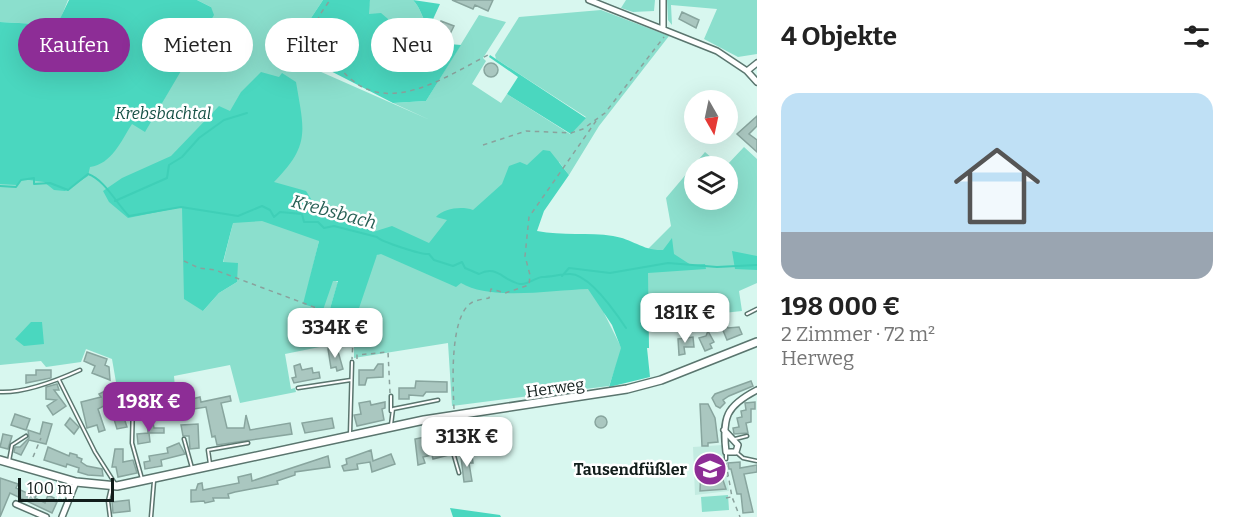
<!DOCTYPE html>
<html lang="de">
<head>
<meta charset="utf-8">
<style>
  body { margin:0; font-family:Bitter,serif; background:#f2f2f2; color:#222; height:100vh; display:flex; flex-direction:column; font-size:22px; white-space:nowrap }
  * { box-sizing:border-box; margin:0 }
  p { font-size:20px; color:#767676 }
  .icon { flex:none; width:33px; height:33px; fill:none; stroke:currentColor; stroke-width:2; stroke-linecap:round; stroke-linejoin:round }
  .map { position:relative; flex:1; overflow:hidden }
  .details { display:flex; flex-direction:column; background:#fff; width:480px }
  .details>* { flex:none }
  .banner { position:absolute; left:18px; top:18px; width:570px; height:54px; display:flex; gap:12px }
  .needle { width:39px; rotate:171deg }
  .tools { position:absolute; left:684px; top:90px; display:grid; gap:12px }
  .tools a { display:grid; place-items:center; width:54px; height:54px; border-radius:50%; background:#fff; box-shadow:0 6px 24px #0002; font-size:30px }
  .scale { position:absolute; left:18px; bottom:15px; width:96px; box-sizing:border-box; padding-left:6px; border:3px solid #121d1b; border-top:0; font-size:16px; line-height:21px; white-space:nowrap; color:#121d1b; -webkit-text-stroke:4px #fff; paint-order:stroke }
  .price { position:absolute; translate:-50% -51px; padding:0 14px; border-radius:12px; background:#fff; color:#222; font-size:20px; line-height:39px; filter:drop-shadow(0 2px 3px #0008) }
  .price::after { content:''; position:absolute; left:50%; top:36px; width:18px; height:14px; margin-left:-9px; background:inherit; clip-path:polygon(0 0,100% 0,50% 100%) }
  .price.on { background:#8d2d96; color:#fff }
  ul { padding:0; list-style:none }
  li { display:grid; align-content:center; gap:12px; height:318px; padding:0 24px }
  li span { display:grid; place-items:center; height:186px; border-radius:18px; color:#555 }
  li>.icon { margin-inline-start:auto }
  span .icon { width:108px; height:108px; fill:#fffc; stroke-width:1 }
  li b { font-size:26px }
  h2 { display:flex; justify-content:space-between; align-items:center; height:72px; padding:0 24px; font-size:26px }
  .chip { padding:0 21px; border-radius:27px; background:#fff; box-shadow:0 6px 24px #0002; font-size:21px; line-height:54px }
  .chip.on { background:#8d2d96; color:#fff }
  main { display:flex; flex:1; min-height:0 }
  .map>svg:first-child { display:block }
  .built { fill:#c3ebe1 }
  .green { fill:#8bdfcd; fill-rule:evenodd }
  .forest { fill:#4ad7bf }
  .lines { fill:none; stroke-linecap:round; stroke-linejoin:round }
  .stream { stroke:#3fcfb7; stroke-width:2 }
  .building { fill:#aac7c0; stroke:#88a59e; stroke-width:1.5 }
  .lane-casing { stroke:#5a756e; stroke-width:5 }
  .street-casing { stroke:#5a756e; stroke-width:8 }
  .secondary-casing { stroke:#5a756e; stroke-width:10 }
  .path { stroke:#8aa19c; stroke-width:1.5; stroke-dasharray:4.5 4.5; stroke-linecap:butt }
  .lane { stroke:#fff; stroke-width:2 }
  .street { stroke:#fff; stroke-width:5 }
  .secondary { stroke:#fff; stroke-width:7 }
  .labels { text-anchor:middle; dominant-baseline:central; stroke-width:5; stroke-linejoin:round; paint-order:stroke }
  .park-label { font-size:16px; font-style:italic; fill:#145045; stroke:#fff }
  .street-label { font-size:16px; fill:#121d1b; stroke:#fff }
  .poi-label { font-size:16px; font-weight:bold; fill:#121d1b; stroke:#fff; text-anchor:end }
  .water-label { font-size:18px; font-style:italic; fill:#265f54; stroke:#fff }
</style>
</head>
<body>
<main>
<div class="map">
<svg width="757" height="517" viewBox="0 0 757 517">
  <rect width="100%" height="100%" fill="#d8f7ef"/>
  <path class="built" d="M722,445L729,491L695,495L693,447Z"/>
  <path class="green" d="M0,0H68L58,25L0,22Z
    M197,0H323L305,27L294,60L430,120L393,103L426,101L479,15L506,22L483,58L486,61L472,84L501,103L507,94L570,134L586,117L496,59L495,55L519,17L601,10L669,36L599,126L569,175L559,162L505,264L654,253L663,250H647L671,226L666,198L705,152L721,166H694V200H728L726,166L744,147L757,159V283L739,291L742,311L695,316L696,325L649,330L604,313L622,349L609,386L452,406L448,343L354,358V340L285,354L291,389L295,388L296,392L240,403L230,365L174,376L176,398L136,397L117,388L112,359L86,349L81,362L46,367L41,361L0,365V25L65,28L211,7ZM233,223L223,263L237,282L219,293L203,311ZM319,241L378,254L329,312L338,282L333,280L304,304Z
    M370,0H413C421,8 422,19 429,28C419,50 404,53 382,59L368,10Z
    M626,0H655L654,11L633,12L621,8Z
    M667,0H757V54L738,57L704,39L717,9L671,5L672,25L668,20Z
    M728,495L729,510L702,512L701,497Z"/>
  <path class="forest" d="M69,0H197L211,7L214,15L145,132L132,124C121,141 112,164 90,167L88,176L65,191L54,190L44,182L22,179L17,185L0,184V22L57,25Z
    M323,0H370L369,14L381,13L388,19L384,37L377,39L378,51L382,59L417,48L424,40L431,44L429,49L444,52L449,44L461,45L426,101L393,103L313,62L302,39L305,27Z
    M413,0L440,4L429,28C422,19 421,8 413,0Z
    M490,55L496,59L586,118L571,134L507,94L518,77L489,57Z
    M261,72L279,77L282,73L296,82C304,130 311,145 274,182L306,191L320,213L351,220L373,232L392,226L429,243L447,220L436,217C444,208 462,206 473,210L502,184L509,166L520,162L527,165L543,150L550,151L569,175L544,211L537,231C562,236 589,232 613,236C633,239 643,251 663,250L672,238L674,254L691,265L705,264L706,269L648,273L649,348H647L650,377L609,387L621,348L612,325L588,289C552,290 491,301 461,283L456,287L381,254L377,255L355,320L329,312L338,281H333L323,310L303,304L319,241L262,221L233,223L223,262L238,263L237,282L219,293L203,311L184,299L182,207L128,218L109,202L103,191L122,178L171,156L219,106L230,111L241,92Z
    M732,251L757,256V270L735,269Z
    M31,322H42L44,344L24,346L15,339Z
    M450,508L500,515L501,517H453Z"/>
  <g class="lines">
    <path class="stream" d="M0,186L16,187L21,180L34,178V184L50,183L68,190L88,174C105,180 116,203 129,216L181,207L238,216L262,206L270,210L274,217L280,212L302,214L304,222H318L324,228L334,226L377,237C382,242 422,255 429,254L434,260L453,266L462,262L465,268L479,274C497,264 503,281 520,284C529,285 534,278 542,277C551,277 561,274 570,274C589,274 616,313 626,328
      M115,201L167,178L169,165L182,157L199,138L224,120L247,113
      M562,276L569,268L610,273L668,263L717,267L757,265"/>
  </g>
  <path class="building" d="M452,0H493L488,11L475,5L473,9Z
    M682,12L699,20L696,28L679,19Z
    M441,21L454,26L450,34H442L436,50L430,48Z
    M484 70a7 7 0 1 1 14 0a7 7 0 1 1-14 0Z
    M757,116V126L749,134L757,140V152L737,134Z
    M727,326L728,328L739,327L742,334L727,340L722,328Z
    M708,331L714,342L710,344L712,348L705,351L699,338L706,336Z
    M693,337L694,347H684L685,354L679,355L678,339Z
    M337,348L343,369L337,371L336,367L331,368L328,349Z
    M87,352L107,359L105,365L109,367L110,380L92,373L95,366L84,361Z
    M300,364L302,370L312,368L313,373L319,372L320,378L294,383L292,378L296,377L294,366Z
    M378,364H383V377L367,378L365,385H359V370H374Z
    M36,370H51V378L26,383V375H36Z
    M416,381L447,382V392H426L423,396L409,395V399H399V388H415Z
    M751,381L753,386L729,396L723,400L725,403L720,408L716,406L712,398L715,394Z
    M57,384L59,390H54L66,406L53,415L47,406L56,400L46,399V387Z
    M107,390L115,405L119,403L127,427L117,429L109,403L98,409L105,430L99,432L97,425L87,428L81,402L101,397L99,394Z
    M230,396L231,401L221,403L227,428H244L246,415L250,430L290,423L292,434L217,445L215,436L212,437L206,407L181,411L180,402L200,397L201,402Z
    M370,401L371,405L385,402V408L382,409L384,420L357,426L354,415L361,414L359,403Z
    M755,402V409H751V422L746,423L748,433L734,434L733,428L739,427L737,418L742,417L741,411L746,410L745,403Z
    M700,404H708L715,418L718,442L708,443V446H702Z
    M15,414L30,419L26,430L11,425Z
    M595 422a6 6 0 1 1 12 0a6 6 0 1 1-12 0Z
    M70,418L79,427L74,434L65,425Z
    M332,418L334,428L305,433L302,423Z
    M43,422L52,424L46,444L29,440L21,455L14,452L15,447H20L29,438L28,430L40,434Z
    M147,422H153L154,428H164V433H149L150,442L138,444L137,434L148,433Z
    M198,424L199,448L190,449L189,436H183L181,425Z
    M444,433L449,455L433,459L432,455L423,457L425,463L418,465L415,439Z
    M3,434L12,436L8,449L0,447Z
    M179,443L185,454L161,460L162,466L145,469L144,462L150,461L149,456L168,453L167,448Z
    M48,447L69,456L70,453L77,455V457L82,459L81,462L87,466L102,469L103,476L88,475L78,472L79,468L67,464L66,467L44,460Z
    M115,449H123V462L133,460L137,473L118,477L116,467H112Z
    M371,450L373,461L391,454L395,464L372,472L370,462L357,464L358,469L344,471L342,466L347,464L346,459Z
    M472,455L473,463H469L472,481L464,482L461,457Z
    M328,456L330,467L295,472V475L277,481L278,484L235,492L228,494L229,498H213L214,501L205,503L204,501L191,502V490H196L198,484L202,483L203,490L213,488L239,483L238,477L251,474L252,481Z
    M710,461H715L716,474H721L726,489L700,491L701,466H710Z
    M740,462V468L757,465V472L744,474L753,512L743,513L741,494H737L731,469H729L728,463Z
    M0,478L18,484L16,488L29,494L30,491L37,494L35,498L45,503L48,495L54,498L53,501L57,502L52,513L10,493L0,517Z
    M129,500L130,511L113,513L112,502Z"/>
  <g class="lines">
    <g class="lane-casing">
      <path id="lane" d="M747,314L757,309
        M59,380L95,452L116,485
        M298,388L351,380
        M0,392C24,393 58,380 80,370
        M120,395L133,402L132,443L142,479
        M391,396V411
        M443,418L459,473
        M391,425L393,409L438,400
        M350,434L352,362
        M184,439L192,468
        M735,439L747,436
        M736,452L743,458L757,461
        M726,459V452
        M9,461L12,445L26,436
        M210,464L208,450L248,443
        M110,517L108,501L111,488
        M151,517L154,481"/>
    </g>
    <g class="street-casing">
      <path id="street" d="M589,0L717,51L747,71L757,82
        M663,29V0
        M747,71L757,63
        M724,430L738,445L736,452H726C722,417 726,406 757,390
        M16,504L46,517
        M62,517L76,482"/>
    </g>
    <g class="secondary-casing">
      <path id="secondary" d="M0,460L76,482L117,486L424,420L627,389L661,380L757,342"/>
    </g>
    <path class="path" d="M306,36C335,50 331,63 352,80C393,114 449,75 488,55
      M314,39L319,16L330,0
      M483,145L526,131L571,133L583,129L605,113L664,37
      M184,261L199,268L215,270L354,322L352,359
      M357,359V355L388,352L390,393
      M454,409C453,386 449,318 471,303C476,300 484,299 489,298L491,289L505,293L529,285L530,275L525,256L529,217L596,121
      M33,457L41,438
      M726,463L732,497L740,517
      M719,481L728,476
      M726,498L731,497"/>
    <use href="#lane" class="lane"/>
    <use href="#street" class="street"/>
    <use href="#secondary" class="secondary"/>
  </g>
  <defs>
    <g id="school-disc" transform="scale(1.725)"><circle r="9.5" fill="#8d2d96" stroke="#fff"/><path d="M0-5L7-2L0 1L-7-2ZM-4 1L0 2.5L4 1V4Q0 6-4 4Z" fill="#fff"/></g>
  </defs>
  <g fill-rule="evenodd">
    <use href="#school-disc" x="710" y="469"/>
  </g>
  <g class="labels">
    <g class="park-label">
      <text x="163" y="113">Krebsbachtal</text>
    </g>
    <g class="street-label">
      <text transform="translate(555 388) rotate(-8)">Herweg</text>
    </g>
    <g class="poi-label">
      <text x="687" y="469">Tausendfüßler</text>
    </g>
    <g class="water-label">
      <text transform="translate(334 212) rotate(15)">Krebsbach</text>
    </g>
  </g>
</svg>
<div class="tools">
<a><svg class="needle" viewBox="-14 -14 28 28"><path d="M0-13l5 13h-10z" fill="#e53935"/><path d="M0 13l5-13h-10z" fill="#767676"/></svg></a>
<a><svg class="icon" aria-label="layers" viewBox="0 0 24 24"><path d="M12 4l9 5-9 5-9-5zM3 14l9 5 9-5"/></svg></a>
</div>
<div class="scale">100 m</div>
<b class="price" style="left:685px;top:344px">181K €</b>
<b class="price" style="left:335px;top:359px">334K €</b>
<b class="price on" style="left:149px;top:433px">198K €</b>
<b class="price" style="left:467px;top:468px">313K €</b>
<div class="banner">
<a class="chip on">Kaufen</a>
<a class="chip">Mieten</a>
<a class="chip">Filter</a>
<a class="chip">Neu</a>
</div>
</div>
<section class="details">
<h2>4 Objekte<svg class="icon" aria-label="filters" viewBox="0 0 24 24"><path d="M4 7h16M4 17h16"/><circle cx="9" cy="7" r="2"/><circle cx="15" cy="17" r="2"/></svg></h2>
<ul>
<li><span style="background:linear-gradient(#bfe0f5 75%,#9aa5b1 0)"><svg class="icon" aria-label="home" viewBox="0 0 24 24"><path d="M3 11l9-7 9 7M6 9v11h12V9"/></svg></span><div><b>198 000 €</b><p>2 Zimmer · 72 m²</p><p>Herweg</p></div></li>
</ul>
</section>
</main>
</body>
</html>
